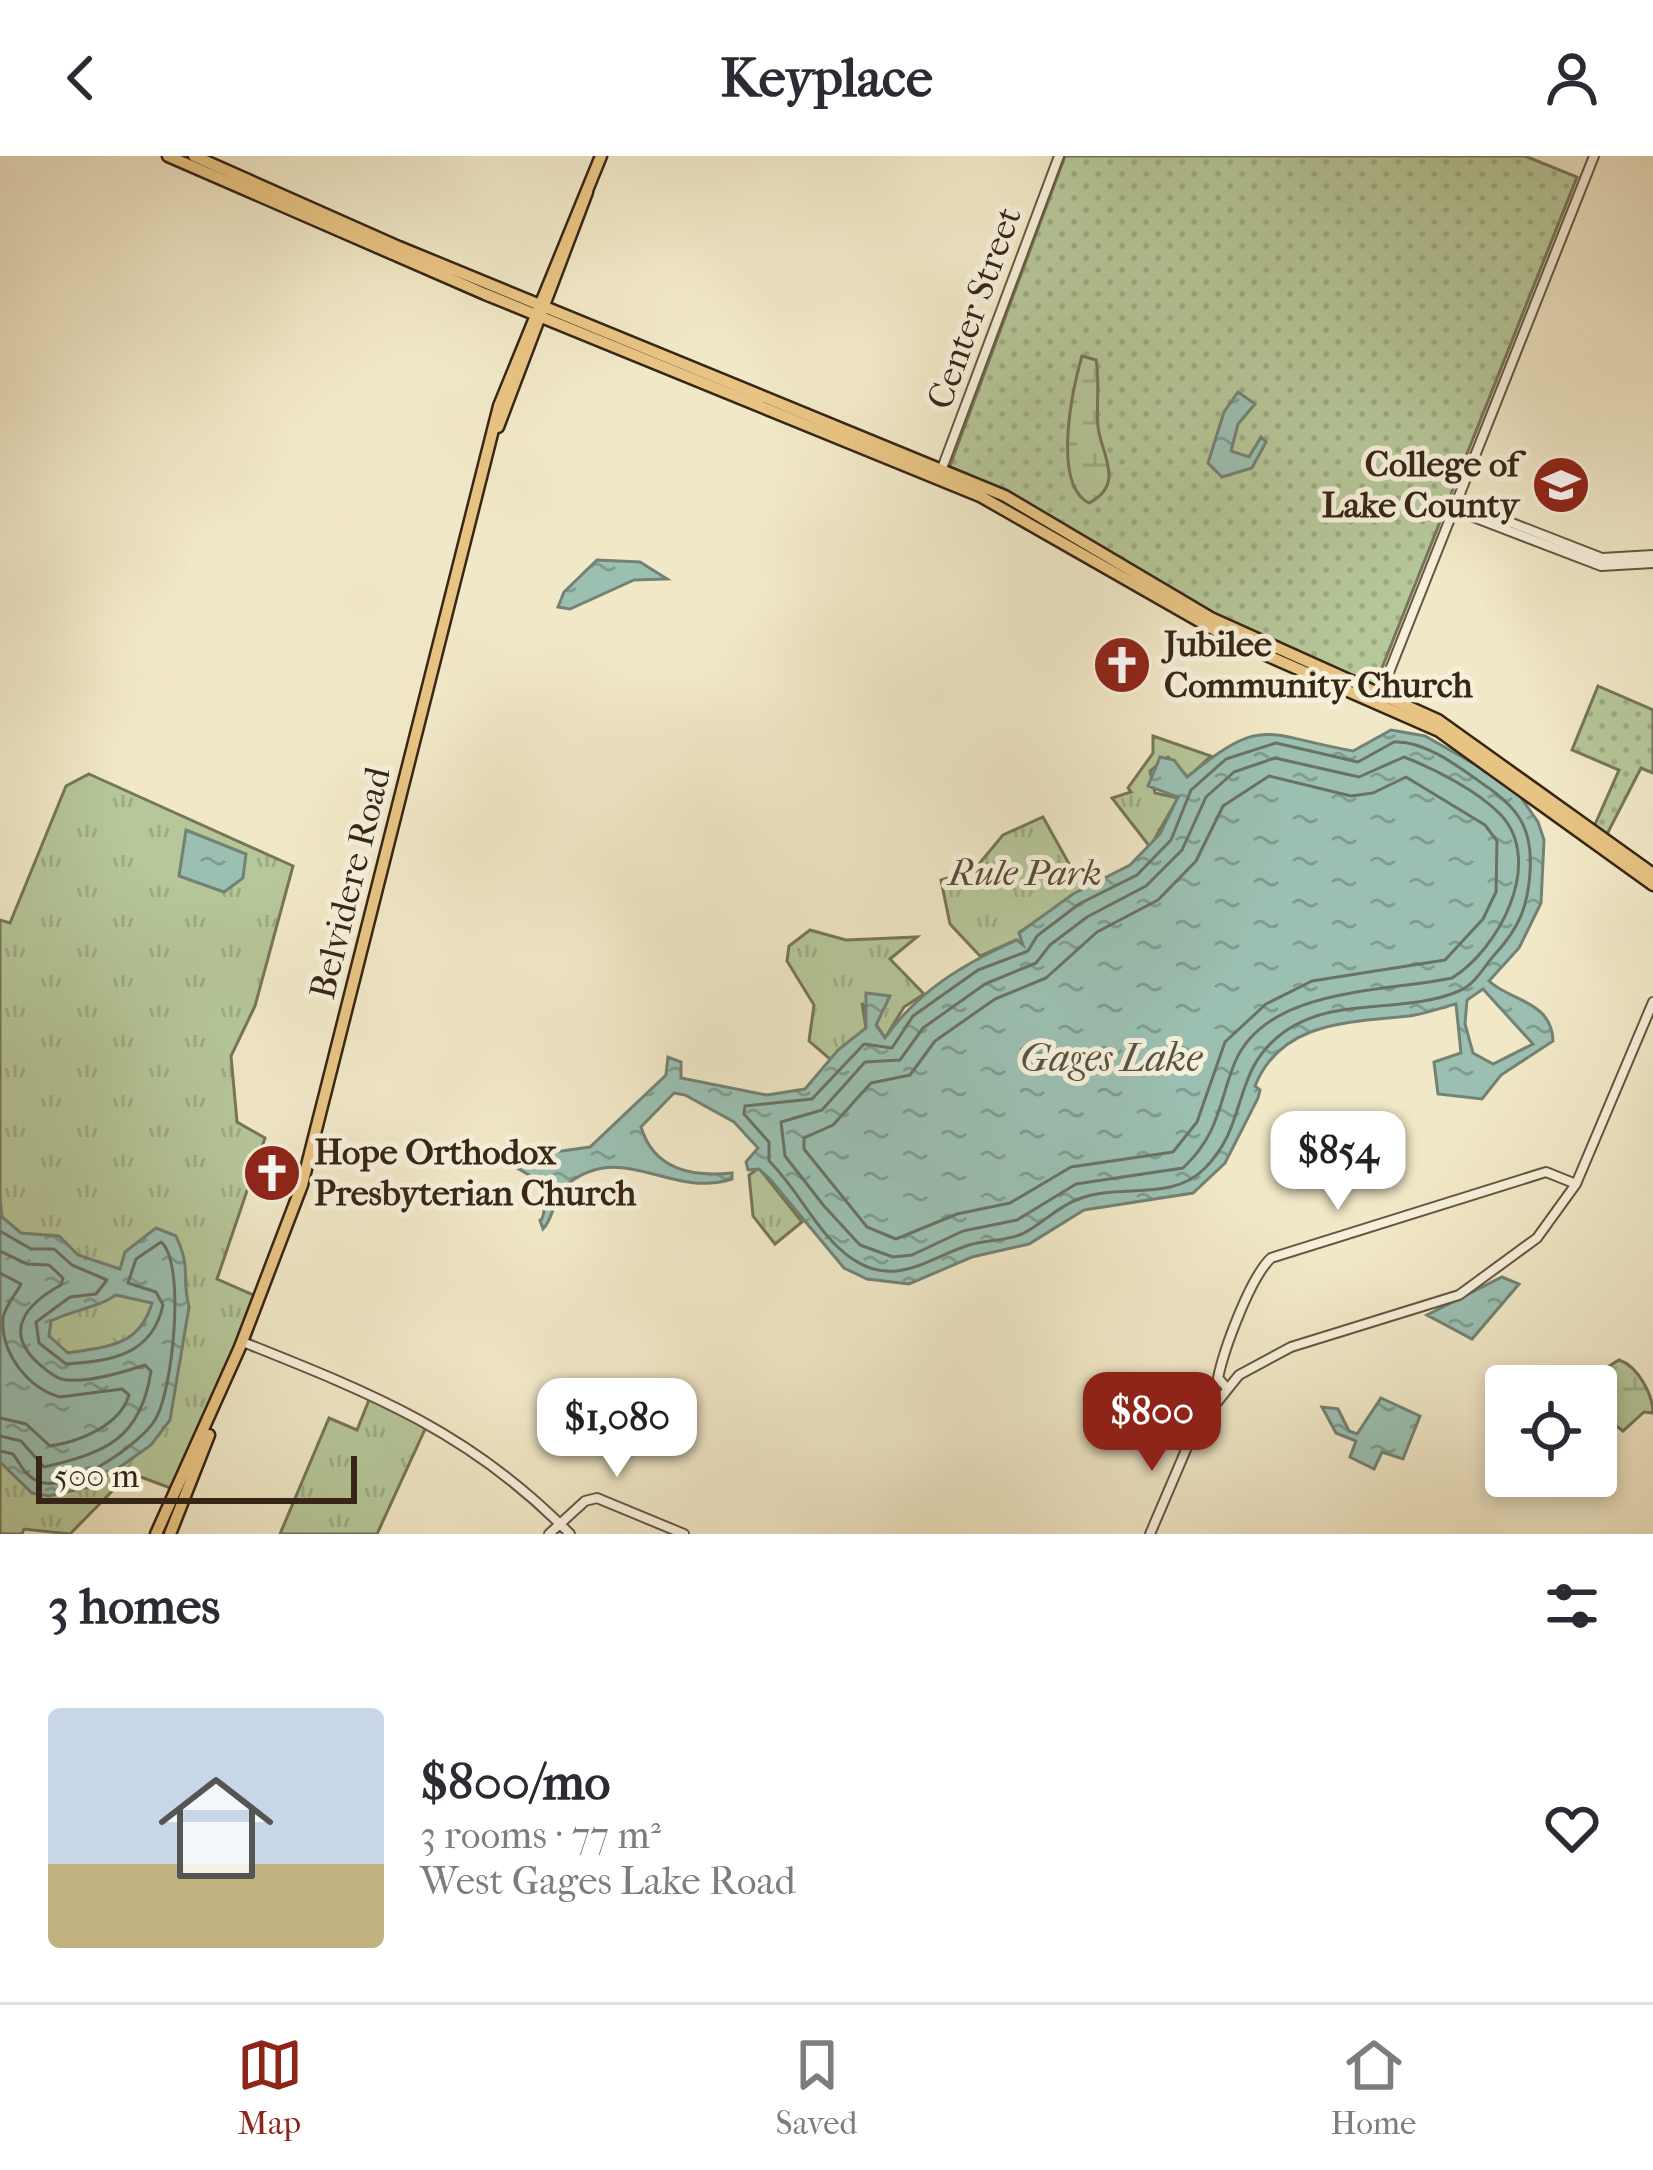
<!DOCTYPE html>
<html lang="en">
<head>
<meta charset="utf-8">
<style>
  body { margin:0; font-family:"IM FELL French Canon",serif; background:#f2f2f3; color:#2b2b33; height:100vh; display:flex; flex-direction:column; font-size:45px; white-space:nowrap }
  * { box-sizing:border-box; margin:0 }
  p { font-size:39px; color:#7c7c81 }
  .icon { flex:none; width:66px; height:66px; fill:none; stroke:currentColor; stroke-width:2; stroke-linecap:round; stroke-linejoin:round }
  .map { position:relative; height:1378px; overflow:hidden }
  .sheet { display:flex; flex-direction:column; background:#fff; flex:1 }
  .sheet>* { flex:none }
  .controls { position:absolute; left:1485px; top:1209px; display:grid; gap:24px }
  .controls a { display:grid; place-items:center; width:132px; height:132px; border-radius:12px; background:#fff; box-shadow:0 6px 18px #0003; font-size:60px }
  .scale { position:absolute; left:36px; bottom:30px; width:321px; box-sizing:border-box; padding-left:12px; border:6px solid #372616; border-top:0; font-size:33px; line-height:42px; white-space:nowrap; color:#372616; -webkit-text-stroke:9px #f6f0db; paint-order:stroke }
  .price { position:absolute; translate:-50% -102px; padding:0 27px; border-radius:24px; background:#fff; color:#222; font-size:39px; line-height:78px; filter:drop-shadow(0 3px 6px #0008) }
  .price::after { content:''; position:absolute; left:50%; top:72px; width:36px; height:27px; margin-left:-18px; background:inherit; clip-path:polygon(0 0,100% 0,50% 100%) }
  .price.selected { background:#8f2418; color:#fff }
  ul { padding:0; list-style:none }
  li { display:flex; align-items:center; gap:36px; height:300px; padding:0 48px }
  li+li { border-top:3px solid #e1e1e2 }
  li span { display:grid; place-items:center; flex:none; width:336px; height:240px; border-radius:12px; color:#555 }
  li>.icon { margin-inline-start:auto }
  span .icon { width:144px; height:144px; fill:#fffc; stroke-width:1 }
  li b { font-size:51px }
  h2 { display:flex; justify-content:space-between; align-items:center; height:144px; padding:0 48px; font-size:51px }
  header { display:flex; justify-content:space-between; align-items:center; height:156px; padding:0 48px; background:#fff; font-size:54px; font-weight:800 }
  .tab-bar { display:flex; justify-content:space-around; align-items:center; height:168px; border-top:3px solid #e1e1e2; background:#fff; font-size:33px; color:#7c7c81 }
  .tab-bar a { display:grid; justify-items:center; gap:6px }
  .tab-bar .selected { color:#8f2418 }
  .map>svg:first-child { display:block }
  .grass { fill:url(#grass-dots); stroke:#767658; stroke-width:3 }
  .wetland { fill:url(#wetland-marsh); stroke:#767658; stroke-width:3 }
  .park { fill:url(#park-tufts); stroke:#767658; stroke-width:3 }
  .water { fill:url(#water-ripples); stroke:#738274; stroke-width:3; fill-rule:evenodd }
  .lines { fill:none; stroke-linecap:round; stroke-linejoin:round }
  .shore { stroke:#697364; stroke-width:3 }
  .minor-casing { stroke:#665642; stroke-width:12 }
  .major-casing { stroke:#372616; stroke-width:15 }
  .minor { stroke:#f6f0db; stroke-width:8 }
  .major { stroke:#e8c484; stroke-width:10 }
  .labels { text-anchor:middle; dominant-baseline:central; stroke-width:10; stroke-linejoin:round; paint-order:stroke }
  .street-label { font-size:36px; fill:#372616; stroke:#f6f0db }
  .poi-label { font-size:36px; font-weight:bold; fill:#372616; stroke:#f6f0db; text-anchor:start }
  .park-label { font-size:36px; font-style:italic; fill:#574e37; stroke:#f6f0db }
  .water-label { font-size:39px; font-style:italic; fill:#555445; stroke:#f6f0db }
</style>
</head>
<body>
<header><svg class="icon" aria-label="back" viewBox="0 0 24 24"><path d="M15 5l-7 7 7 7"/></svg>Keyplace<svg class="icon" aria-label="person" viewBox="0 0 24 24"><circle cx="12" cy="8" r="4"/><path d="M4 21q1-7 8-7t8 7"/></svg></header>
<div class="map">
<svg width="1653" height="1378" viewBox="0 0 1653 1378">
  <defs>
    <pattern id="grass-dots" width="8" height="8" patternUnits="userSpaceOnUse" patternTransform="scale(3)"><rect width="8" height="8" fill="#b6c799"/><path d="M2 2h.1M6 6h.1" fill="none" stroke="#9dab83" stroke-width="1.8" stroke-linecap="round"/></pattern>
    <pattern id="wetland-marsh" width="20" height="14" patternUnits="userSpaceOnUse" patternTransform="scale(3)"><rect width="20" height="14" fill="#b6c799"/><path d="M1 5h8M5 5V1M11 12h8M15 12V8" fill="none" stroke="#9dab83"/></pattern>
    <pattern id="park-tufts" width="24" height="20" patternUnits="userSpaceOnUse" patternTransform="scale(3)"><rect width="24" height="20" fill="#b6c799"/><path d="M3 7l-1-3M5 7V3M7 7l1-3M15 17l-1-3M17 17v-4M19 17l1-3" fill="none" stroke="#9dab83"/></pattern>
    <pattern id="water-ripples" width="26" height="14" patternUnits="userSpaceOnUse" patternTransform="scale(3)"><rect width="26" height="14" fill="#9bc0b2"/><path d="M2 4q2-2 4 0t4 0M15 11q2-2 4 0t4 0" fill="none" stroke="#7f9c90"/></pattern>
  </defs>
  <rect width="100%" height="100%" fill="#f1e8c7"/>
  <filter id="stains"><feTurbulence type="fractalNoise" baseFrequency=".00167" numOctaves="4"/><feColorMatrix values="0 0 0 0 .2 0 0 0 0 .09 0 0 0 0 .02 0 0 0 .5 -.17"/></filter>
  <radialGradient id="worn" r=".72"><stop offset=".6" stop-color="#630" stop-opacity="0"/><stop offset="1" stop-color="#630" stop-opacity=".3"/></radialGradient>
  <path class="grass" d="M1065,0H1525L1577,21L1374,532L1236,474L1103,394L948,315Z
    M1598,530L1653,554V617L1641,612L1605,682L1593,673L1619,614L1572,594Z"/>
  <path class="wetland" d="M1082,200L1096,204C1100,226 1096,248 1098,271C1101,298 1126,328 1089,347C1052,329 1072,233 1082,200Z
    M1619,1204C1638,1210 1653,1239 1653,1257L1644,1256L1623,1275L1602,1259L1601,1215Z"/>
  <path class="park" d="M1153,580L1211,600L1188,621L1168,601L1150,615L1155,637L1178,642L1150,691L1112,642L1131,636L1128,632L1153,597Z
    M89,618L293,710L255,850L231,900L237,966L265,982L217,1123L260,1142L176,1334L130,1317L70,1378L24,1373L22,1378H0V764L10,767L66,630Z
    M1043,661L1083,733L1020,776L1027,787L1023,790L1016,784L980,800L950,768L941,724L974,714L1003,679Z
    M810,774L846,784L917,781L890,803L924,838L904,851L885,882L862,847L866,872L831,904L809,885L814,849L787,805L789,790Z
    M759,1012L802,1066L775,1088L753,1060L749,1019Z
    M371,1239L426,1271L377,1378H280L329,1262L357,1274Z"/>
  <path class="water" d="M1238,236L1255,248L1238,268L1231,295L1249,301L1261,281L1266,286L1252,312L1222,321L1208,307L1224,256Z
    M597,404L640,406L667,423L634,424L570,453L558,451L564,436Z
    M1391,574L1425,580L1478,610L1517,636L1538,666L1544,684L1541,747L1519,792L1489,825C1510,845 1552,845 1553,885L1501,919L1482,943L1438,938L1434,906L1461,897L1456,848C1440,852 1425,858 1409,860C1350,866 1281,865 1255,930L1260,934L1258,942L1225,1007L1193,1037L1084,1054L1029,1088L972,1101L909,1128L867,1123L844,1112L770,1023L759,1013L748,1014L746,1006L758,992L734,966L685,939L674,937L641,971C654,1014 692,1021 732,1017V1023C671,1043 624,985 569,1027C552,1040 555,1061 543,1073C537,1054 541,1074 544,1055C550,1024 522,1014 503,1006L501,992L509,987L533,999L590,991L666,919L668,901L681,906V922L767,939L805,933L838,894L866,872V837L890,840L876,869L885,882C918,835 963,808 1017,784L1023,789L1019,777L1073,738L1130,709L1160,678L1178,641L1148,630L1160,601L1174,604L1187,621C1265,558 1263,579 1353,595ZM1483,833L1533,888L1493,908L1473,897L1465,868L1467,844Z
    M186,674L246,698L243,722L224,736L179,720Z
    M0,1042L2,1061L21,1077L59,1080L78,1099L120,1113L125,1096L156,1072L176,1080C192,1115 181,1119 189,1151L170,1264L151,1289L93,1330L49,1340L32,1337L0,1306ZM116,1139L152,1147C139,1191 108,1190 68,1197L49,1180L51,1165C74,1153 96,1153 116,1139Z
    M1502,1121L1519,1128L1472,1183L1427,1159Z
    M1381,1242L1420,1260L1403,1303L1382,1296L1374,1313L1350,1301L1356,1285L1336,1277L1322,1251L1338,1253L1349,1275L1357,1278Z"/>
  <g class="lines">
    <path class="shore" d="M1394,586C1424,584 1459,611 1483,628C1519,652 1533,673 1530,716C1528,750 1519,772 1496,797C1484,810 1476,828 1459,835C1403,859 1336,839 1284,876C1230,915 1250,968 1204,1013C1170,1047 1118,1026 1076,1044C1056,1052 1041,1069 1022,1078C1005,1085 987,1084 969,1089C928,1102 895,1133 851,1102C817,1078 799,1034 769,1005V986L744,958L745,950L812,943L864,888L892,892L913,860L978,814L1028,795L1037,780L1079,748L1137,719L1171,684L1191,634L1226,603L1276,587L1358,606Z
      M1404,601C1435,613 1478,635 1501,659C1545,707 1498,794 1452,822C1386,836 1267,831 1235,906C1218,948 1220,977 1183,1012L1076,1028L1017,1064L963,1075L912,1099L893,1101L860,1089L824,1050L785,1000L781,966L822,954L865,906L900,904L923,872L985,828L1036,807L1050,789L1087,761L1146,730L1182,694L1206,641L1234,616L1275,602L1359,621Z
      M1269,620L1351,640L1373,637L1406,621L1485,669L1497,685L1496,736L1483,763L1445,804L1312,825L1266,848L1225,886L1197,966L1173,996L1071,1011L1010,1047L957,1058L896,1083L867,1071L804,993V982L833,969L871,927L910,919L935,885L995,843L1046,822L1097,776L1158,744L1196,705L1223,650Z
      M0,1075L31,1093H54L72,1109L107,1124L96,1138L70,1141L36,1166L39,1187L66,1208C112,1205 152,1199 163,1149L156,1136L128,1127L136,1103L161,1086C186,1106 173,1235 155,1264C139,1290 66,1339 37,1325C24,1319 20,1307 13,1298L0,1295
      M0,1095L27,1108L49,1109L63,1122L61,1129C28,1147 2,1174 38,1207C45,1213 52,1220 61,1223C83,1228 124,1216 145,1209L151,1215C141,1283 105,1297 44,1311L21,1285L0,1280
      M0,1117L21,1128C16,1138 6,1149 3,1161C0,1197 28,1232 60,1241L122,1233L129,1239C120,1270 78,1286 50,1290L26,1268L0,1262"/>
    <g class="minor-casing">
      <path id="minor" d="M941,315L1059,0
        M1458,346L1602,402L1653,399
        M1455,354L1601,410L1653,407
        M1380,539L1594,0
        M243,1186C371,1237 472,1277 570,1378
        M1226,1231L1218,1222C1224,1193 1250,1122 1271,1102L1546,1016L1576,1028
        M549,1378L585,1345L597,1342L684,1378
        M1150,1378L1194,1275L1239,1219L1291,1191L1459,1139L1537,1082L1576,1028L1653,846"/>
    </g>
    <g class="major-casing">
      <path id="major" d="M168,0L485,138L980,340L1234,485L1439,575L1653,729
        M194,0L399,91L1005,340L1211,462L1438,564L1653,718
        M498,271L587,36
        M156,1378L240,1191L302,1029L499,250L601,0
        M170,1378L209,1279"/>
    </g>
    <use href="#minor" class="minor"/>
    <use href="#major" class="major"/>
  </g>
  <defs>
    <g id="university-disc" transform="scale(3)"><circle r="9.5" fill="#8f2418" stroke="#f6f0db"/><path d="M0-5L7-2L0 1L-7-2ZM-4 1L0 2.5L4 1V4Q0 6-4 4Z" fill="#fff"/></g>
    <g id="church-disc" transform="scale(3)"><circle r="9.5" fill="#8f2418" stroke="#f6f0db"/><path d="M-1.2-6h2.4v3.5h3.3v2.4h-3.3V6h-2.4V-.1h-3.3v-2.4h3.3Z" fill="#fff"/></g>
  </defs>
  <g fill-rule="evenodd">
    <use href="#university-disc" x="1561" y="329"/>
    <use href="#church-disc" x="1122" y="509"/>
    <use href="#church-disc" x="272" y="1017"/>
  </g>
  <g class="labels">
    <g class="street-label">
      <text transform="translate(974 152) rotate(-70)">Center Street</text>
      <text transform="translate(350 727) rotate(-76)">Belvidere Road</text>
    </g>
    <g class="poi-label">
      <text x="1519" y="308" text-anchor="end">College of<tspan x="1519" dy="41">Lake County</tspan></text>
      <text x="1164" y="488">Jubilee<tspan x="1164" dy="41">Community Church</tspan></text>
      <text x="314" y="996">Hope Orthodox<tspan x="314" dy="41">Presbyterian Church</tspan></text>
    </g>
    <g class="park-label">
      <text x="1025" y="717">Rule Park</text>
    </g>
    <g class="water-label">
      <text x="1111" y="902">Gages Lake</text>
    </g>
  </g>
  <rect width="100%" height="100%" filter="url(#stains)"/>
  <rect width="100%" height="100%" fill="url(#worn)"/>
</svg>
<div class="controls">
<a><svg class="icon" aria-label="locate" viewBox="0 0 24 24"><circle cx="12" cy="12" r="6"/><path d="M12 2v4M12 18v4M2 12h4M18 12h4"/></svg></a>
</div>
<div class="scale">500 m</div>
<b class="price" style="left:1338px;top:1057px">$854</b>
<b class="price selected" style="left:1152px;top:1318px">$800</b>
<b class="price" style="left:617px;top:1324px">$1,080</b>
</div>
<section class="sheet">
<h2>3 homes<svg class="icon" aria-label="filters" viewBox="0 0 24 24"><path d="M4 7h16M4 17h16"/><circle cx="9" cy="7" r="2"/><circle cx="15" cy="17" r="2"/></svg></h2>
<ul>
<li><span style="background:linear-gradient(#c9d6e8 65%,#c2b280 0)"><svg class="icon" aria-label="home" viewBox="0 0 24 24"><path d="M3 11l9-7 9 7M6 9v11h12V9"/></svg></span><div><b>$800/mo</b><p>3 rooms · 77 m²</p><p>West Gages Lake Road</p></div><svg class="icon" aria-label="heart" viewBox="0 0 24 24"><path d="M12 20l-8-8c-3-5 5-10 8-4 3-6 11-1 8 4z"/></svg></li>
</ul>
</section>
<nav class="tab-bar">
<a class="selected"><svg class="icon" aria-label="map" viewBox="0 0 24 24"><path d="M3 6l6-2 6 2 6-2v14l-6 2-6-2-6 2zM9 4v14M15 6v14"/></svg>Map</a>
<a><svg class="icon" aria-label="saved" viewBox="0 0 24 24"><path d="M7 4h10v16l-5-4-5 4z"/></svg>Saved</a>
<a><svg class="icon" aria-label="home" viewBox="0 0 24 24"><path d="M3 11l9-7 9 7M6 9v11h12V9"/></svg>Home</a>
</nav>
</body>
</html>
